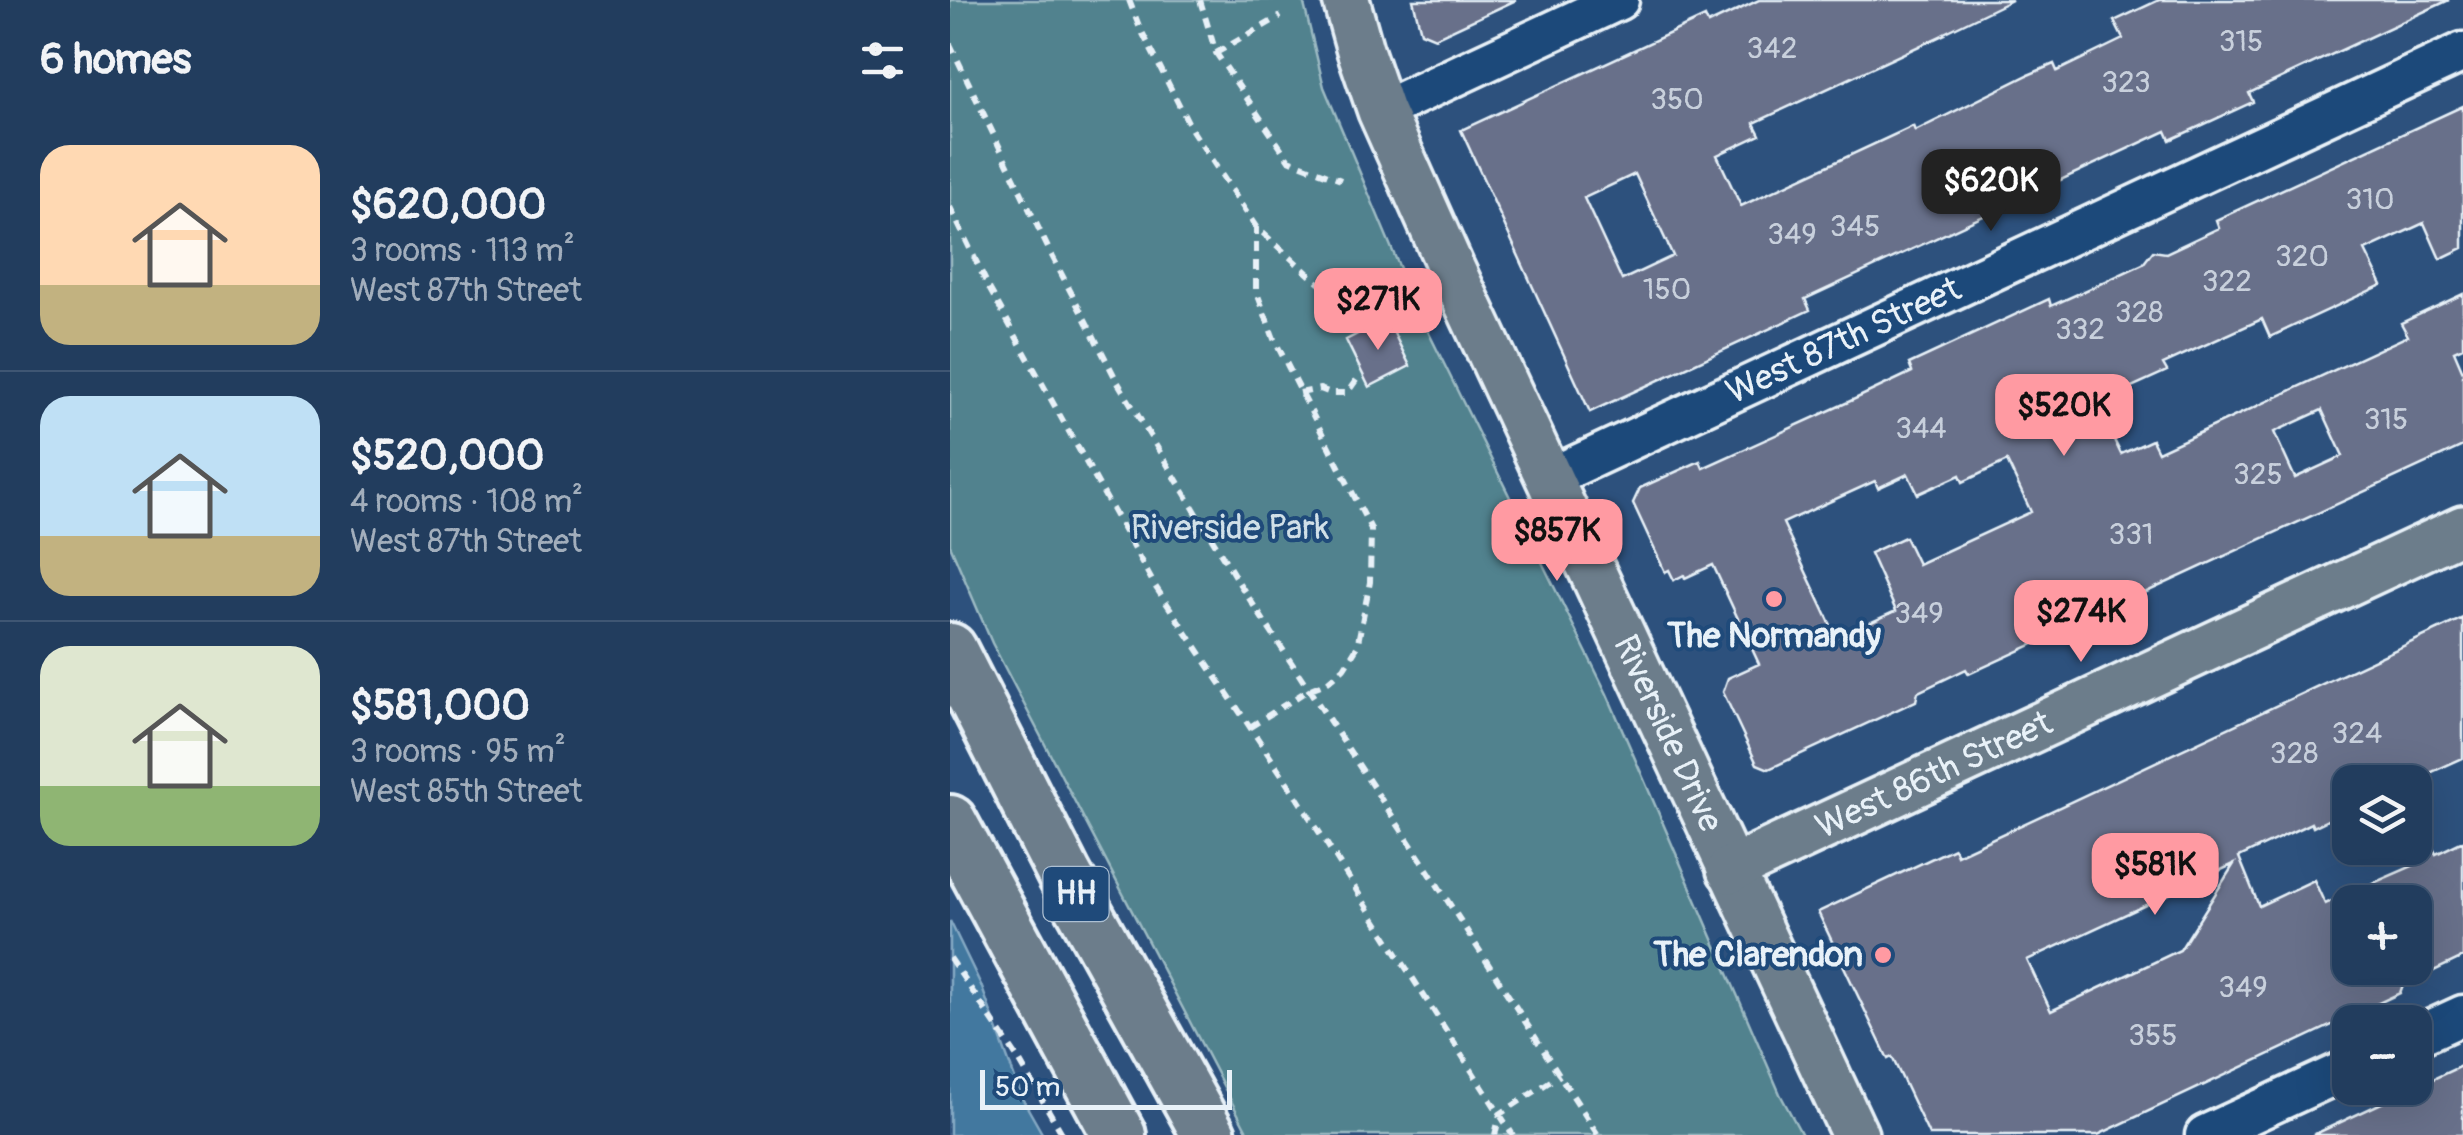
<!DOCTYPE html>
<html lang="en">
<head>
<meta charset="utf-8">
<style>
  body { margin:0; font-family:Pangolin,sans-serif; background:#2a4464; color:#f1f3f6; height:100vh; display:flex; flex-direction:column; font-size:38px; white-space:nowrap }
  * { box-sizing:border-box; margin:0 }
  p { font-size:32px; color:#a2aebc }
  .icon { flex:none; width:55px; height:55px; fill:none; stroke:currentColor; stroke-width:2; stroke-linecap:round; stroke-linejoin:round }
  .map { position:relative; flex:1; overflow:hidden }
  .sheet { display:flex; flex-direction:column; background:#223d5e; width:950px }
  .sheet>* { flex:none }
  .buttons { position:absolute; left:1382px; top:765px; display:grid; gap:20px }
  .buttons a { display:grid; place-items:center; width:100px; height:100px; border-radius:20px; background:#223d5e; box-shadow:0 10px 40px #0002,0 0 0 2px #3f5673; font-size:50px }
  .scale { position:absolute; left:30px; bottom:25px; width:252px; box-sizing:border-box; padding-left:10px; border:5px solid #e8f1f8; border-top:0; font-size:28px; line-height:35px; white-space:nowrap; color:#e8f1f8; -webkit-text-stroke:8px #1f4a7a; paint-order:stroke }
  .price { position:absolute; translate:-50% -85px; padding:0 22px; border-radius:20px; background:#ff9aa2; color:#111; font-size:32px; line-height:65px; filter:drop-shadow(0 2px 5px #0008) }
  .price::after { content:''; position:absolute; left:50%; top:60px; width:30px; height:22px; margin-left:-15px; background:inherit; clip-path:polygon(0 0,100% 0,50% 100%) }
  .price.active { background:#222; color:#fff }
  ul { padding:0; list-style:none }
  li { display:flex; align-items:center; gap:30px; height:250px; padding:0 40px }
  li+li { border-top:2px solid #3f5673 }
  li span { display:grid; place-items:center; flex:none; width:280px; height:200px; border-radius:30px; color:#555 }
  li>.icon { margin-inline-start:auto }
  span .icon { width:120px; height:120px; fill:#fffc; stroke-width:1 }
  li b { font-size:42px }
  h2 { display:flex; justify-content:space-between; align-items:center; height:120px; padding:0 40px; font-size:42px }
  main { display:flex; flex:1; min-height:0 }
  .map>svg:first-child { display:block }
  .green { fill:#51828e; stroke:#9cbac3; stroke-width:2.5 }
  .water { fill:#42789f; stroke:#84a8c3; stroke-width:2.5 }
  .building { fill:#676f8a; stroke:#e8f1f8; stroke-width:2.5; fill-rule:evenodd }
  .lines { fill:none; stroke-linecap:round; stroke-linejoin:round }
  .minor-casing { stroke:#e8f1f8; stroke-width:45 }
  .major-casing { stroke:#e8f1f8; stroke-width:52 }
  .highway-casing { stroke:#e8f1f8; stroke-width:60 }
  .path { stroke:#e8f1f8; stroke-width:6; stroke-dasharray:10 8; stroke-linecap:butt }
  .minor { stroke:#1f4a7a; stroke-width:38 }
  .major { stroke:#6c7d8b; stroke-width:45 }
  .highway { stroke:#6c7d8b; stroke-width:52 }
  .poi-dot { fill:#ff9aa2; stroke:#1f4a7a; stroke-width:4 }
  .labels { text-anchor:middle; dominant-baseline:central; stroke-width:8; stroke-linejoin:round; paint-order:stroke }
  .number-label { font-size:30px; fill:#c8d0dc }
  .shield { fill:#1f4a7a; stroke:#acbfd2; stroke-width:2.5 }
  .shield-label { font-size:32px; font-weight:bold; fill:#e8f1f8 }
  .street-label { font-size:35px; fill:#e8f1f8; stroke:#1f4a7a }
  .park-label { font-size:35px; fill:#d1e0e8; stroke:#1f4a7a }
  .poi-label { font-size:35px; font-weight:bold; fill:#e8f1f8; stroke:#1f4a7a }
</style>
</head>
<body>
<main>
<section class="sheet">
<h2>6 homes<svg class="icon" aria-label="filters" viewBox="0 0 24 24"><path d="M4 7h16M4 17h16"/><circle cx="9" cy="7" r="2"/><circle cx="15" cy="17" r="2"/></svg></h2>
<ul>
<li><span style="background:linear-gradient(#ffd9b3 70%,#c2b280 0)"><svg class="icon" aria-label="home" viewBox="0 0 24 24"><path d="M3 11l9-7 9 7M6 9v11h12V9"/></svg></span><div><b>$620,000</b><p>3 rooms · 113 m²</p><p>West 87th Street</p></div></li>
<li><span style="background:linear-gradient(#bfe0f5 70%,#c2b280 0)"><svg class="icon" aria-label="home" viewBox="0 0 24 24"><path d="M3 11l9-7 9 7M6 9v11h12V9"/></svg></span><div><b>$520,000</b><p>4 rooms · 108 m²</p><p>West 87th Street</p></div></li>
<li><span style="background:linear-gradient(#dfe7d0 70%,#8fb573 0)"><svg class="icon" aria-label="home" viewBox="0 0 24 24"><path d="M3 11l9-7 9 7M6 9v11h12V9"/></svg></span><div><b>$581,000</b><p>3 rooms · 95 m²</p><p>West 85th Street</p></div></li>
</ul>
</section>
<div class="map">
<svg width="1513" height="1135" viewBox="0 0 1513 1135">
  <rect width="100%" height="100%" fill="#2d517d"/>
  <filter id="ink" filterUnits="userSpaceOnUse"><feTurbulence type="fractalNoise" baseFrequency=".01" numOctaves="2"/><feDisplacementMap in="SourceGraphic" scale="20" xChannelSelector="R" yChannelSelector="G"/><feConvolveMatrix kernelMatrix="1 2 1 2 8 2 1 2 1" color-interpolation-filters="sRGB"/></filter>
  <g filter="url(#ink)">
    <path class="green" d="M0,0H353L374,87L467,309L657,694L830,1094L852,1135H299L42,643L0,545Z"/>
    <path class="water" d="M0,921L31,985L72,1098L93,1135H0Z"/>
    <path class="building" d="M463,0H566L485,38L471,32Z
      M809,0H1062L994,33L995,34L804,123L810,135L767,155L791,206L963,126L965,131L1078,75L1104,64L1107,71L1173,39L1164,21L1209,0H1499L1299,93L1303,102L1220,140L1216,131L855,299L860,310L640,412L511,130L755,17L758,24ZM685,174L723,256L672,280L634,198Z
      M1513,106V248L1490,259L1474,223L1415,250L1432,285L1320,337L1312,319L1213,364L1217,371L1146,403L1171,454L1202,440L1208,452L1458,336L1451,323L1513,294V347L1504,351L1513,372V446L1019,674L1016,669L968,692L966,701L819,769L807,764L773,692L778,678L809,664L763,565L735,578L734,575L724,580L719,570L715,572L683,503L690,488L750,461L753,468L907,398L962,372L959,364L1099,299L1101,306L1141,288L1193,264L1203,251L1216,253L1269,228L1266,220ZM1372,410L1393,456L1345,478L1324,432ZM1057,461L1081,512L968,564L955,537L920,553L946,611L887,638L833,523L925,481L928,488L958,474L968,494L1010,475L1013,482Z
      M437,319L460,366L419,387L396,340Z
      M1513,618V758L1460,782H1400V809L1363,827L1361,823L1289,857L1309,906L1364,880L1375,904L1465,865V810L1486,854L1513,841V957L1465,980V902H1400V968H1459L1450,993L1148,1135H979L942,1057L938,1059L868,912L1004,848L1007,855ZM1284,864L1230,950L1101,1011L1077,960Z
      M1513,1065V1135H1363Z"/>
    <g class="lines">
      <g class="minor-casing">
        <g id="minor">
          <path d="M431,111L669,0"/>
          <path id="s1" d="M599,478L1513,52"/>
          <path d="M1465,1037L1513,1015"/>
          <path d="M1255,1135L1400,1068"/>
        </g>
      </g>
      <g class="major-casing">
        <g id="major">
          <path id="s2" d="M396,0L410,50L431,111L501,268L905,1135"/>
          <path id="s3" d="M780,870L1513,529"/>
        </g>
      </g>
      <g class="highway-casing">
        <path id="highway" d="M0,650L115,876L259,1135
          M0,822L169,1135"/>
      </g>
      <path class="path" d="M179,0L189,26L242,130L306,227L396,307L435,300L468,284
        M250,0L266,53L339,160L391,180
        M0,44L98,248L167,381L287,580L481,875L648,1135
        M266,53L331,16
        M0,207L39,288L205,586L341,788L563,1135
        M350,393L370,389L381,393H397L407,379
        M300,727L358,690L378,682L394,668L407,647L420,582L421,529L324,339L306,290V227
        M0,958L67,1057L113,1135
        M545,1135L550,1114L610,1075"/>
      <use href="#minor" class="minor"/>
      <use href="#major" class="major"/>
      <use href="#highway" class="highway"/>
    </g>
  </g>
  <g class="poi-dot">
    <circle cx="824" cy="599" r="10"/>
    <circle cx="933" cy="955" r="10"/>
  </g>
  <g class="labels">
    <g class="number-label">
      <text x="1291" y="41">315</text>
      <text x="822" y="48">342</text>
      <text x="1176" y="82">323</text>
      <text x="727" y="99">350</text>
      <text x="1420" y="199">310</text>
      <text x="905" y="226">345</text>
      <text x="842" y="234">349</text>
      <text x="1352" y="256">320</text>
      <text x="1277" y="281">322</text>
      <text x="717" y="289">150</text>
      <text x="1189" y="312">328</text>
      <text x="1130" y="329">332</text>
      <text x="1436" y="419">315</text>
      <text x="971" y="428">344</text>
      <text x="1308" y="474">325</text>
      <text x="1181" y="534">331</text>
      <text x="969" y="613">349</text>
      <text x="1407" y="733">324</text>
      <text x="1344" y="753">328</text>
      <text x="1293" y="987">349</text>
      <text x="1203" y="1035">355</text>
    </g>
    <rect class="shield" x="93.5" y="867" width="65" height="54" rx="8"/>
    <g class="shield-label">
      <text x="126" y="894">HH</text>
    </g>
    <g class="street-label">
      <text stroke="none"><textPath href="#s1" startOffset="325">West 87th Street</textPath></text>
      <text stroke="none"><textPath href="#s2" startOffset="802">Riverside Drive</textPath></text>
      <text stroke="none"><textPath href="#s3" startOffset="225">West 86th Street</textPath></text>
    </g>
    <g class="park-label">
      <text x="280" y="528">Riverside Park</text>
    </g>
    <g class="poi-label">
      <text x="824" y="636">The Normandy</text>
      <text x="913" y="955" text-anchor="end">The Clarendon</text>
    </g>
  </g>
</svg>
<div class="buttons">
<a><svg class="icon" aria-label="layers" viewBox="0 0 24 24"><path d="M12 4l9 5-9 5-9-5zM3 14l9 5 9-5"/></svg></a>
<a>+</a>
<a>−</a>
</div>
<div class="scale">50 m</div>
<b class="price active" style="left:1041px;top:234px">$620K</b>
<b class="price" style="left:428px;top:353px">$271K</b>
<b class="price" style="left:1114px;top:459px">$520K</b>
<b class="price" style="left:607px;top:584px">$857K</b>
<b class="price" style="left:1131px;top:665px">$274K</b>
<b class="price" style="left:1205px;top:918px">$581K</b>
</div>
</main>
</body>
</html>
